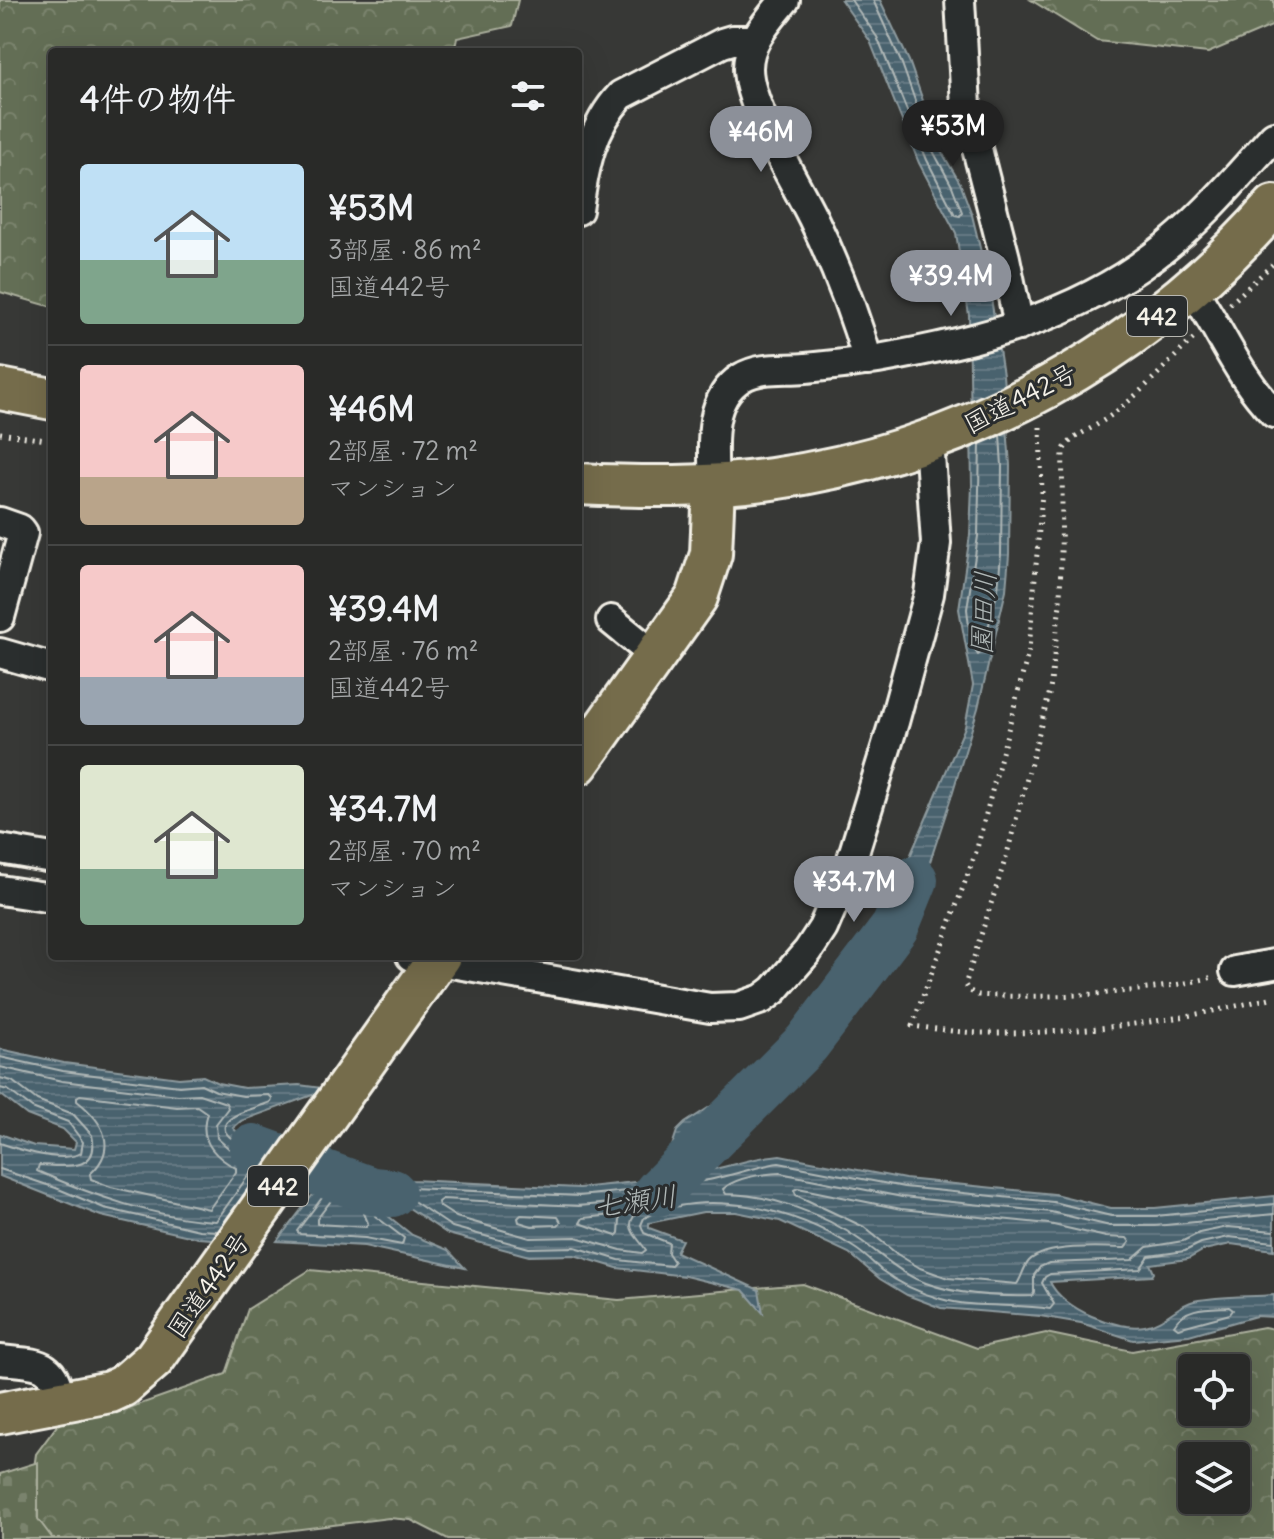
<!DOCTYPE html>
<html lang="ja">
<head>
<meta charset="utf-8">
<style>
  body { margin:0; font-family:Delius,"Klee One",sans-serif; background:#313230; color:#f1f3f6; height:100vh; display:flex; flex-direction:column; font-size:30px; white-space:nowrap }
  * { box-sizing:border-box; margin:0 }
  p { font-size:26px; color:#a5a7a8 }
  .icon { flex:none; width:44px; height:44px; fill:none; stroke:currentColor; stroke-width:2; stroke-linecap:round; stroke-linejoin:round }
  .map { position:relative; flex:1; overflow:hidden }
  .drawer { position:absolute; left:48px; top:48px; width:534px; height:912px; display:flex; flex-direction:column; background:#292a28; border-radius:8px; box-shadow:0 8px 32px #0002,0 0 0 2px #454645 }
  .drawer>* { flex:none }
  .tools { position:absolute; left:1178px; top:1354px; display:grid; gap:16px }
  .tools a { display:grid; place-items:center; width:72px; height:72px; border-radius:8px; background:#292a28; box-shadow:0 8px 32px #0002,0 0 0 2px #454645; font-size:40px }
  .price { position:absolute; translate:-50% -68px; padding:0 18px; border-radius:28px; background:#8c9099; color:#fff; font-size:26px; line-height:52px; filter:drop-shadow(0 2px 4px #0008) }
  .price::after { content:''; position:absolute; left:50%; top:48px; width:24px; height:18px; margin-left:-12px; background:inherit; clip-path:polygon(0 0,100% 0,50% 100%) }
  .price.on { background:#222; color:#fff }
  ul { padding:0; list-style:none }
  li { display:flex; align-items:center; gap:24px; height:200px; padding:0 32px }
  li+li { border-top:2px solid #454645 }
  li span { display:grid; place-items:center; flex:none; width:224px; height:160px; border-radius:8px; color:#555 }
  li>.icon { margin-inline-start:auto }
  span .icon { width:96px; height:96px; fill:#fffc; stroke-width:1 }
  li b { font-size:34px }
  h2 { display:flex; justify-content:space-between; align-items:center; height:96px; padding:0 32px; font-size:34px }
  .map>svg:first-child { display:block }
  .forest { fill:url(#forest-crowns); stroke:#acb09e; stroke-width:2; fill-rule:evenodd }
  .cemetery { fill:url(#cemetery-stones); stroke:#acb09e; stroke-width:2 }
  .water { fill:url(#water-rules); stroke:#8e9b9f; stroke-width:2 }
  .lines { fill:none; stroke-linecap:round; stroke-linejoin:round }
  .shore { stroke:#b0b8b7; stroke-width:2 }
  .river { stroke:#4a626e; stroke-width:48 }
  .minor-casing { stroke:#f4f1e8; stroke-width:34 }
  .highway-casing { stroke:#f4f1e8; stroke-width:46 }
  .path { stroke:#f4f1e8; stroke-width:5; stroke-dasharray:2 6; stroke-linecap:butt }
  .minor { stroke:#2a2d2e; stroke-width:28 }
  .highway { stroke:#746c4b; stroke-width:40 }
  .labels { text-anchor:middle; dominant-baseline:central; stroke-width:6; stroke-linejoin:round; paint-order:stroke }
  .shield { fill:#2a2d2e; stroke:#b7b6b0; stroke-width:2 }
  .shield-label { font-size:24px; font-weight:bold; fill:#f4f1e8 }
  .street-label { font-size:26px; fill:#f4f1e8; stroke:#2a2d2e }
  .water-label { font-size:28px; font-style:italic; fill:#b0b8b7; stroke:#2a2d2e }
</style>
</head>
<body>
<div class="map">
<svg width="1274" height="1539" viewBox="0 0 1274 1539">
  <defs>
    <pattern id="forest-crowns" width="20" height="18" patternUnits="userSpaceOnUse" patternTransform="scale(2)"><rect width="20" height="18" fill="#636e55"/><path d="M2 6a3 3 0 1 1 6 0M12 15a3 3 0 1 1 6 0" fill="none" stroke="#7a836d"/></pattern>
    <pattern id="cemetery-stones" width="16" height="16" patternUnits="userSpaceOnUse" patternTransform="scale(2)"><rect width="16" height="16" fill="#636e55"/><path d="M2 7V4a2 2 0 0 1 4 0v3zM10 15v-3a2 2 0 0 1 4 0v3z" fill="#7a836d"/></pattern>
    <pattern id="water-rules" width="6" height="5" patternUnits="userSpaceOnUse" patternTransform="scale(2)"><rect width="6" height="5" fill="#4a626e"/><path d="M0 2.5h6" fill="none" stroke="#657983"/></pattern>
  </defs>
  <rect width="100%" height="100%" fill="#373836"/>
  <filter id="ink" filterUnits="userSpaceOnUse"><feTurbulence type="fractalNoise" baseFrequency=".0125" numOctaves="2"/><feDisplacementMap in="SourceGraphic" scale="16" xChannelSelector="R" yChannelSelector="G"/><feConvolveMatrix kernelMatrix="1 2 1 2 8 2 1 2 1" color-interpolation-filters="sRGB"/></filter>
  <g filter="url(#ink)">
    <path class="forest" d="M0,0H518L512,26L457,38L454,52H52V307L0,292Z
      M1031,0H1274V25L1208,53L1097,41Z
      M310,1270L619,1300L803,1284L977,1348L1046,1333L1132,1351L1264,1327L1274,1329V1539H448L411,1520L389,1518L220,1539H40L28,1510L36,1454L70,1408H90L115,1413L226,1374L248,1309ZM1192,1368H1236V1412H1192ZM1192,1456H1236V1500H1192Z"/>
    <path class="cemetery" d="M38,1462V1519L53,1539H0V1474Z"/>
    <path class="water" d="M841,0H880L909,61L940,149L960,183L972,215L989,285L1003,375L1010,465L1009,555L1006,590L978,708L950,801L919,895L906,924L895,936L862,953L838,1010L811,1057L795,1076L738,1103L698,1133L684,1161V1174C717,1172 746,1158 780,1155L905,1179L1054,1194L1111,1208H1155L1274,1196V1250L1231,1244L1204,1250L1188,1259L1150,1264L1154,1273L1152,1276L1050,1282C1062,1309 1117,1331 1145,1326C1164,1323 1177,1305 1194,1301C1220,1296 1248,1297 1274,1295V1317L1256,1316L1189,1335L1133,1340L1081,1323L1040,1316L941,1308L907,1295L880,1279L849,1253L780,1221L736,1212H703L649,1223V1228L682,1240L676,1252L759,1290L763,1313L743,1290L685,1276L617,1268L574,1255L529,1256L448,1234L406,1206L378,1208L412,1235L448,1250L465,1268L364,1246L277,1241L332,1170L412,1180L579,1188L644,1181L660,1174L665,1167L677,1131L685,1123L730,1094L757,1083L794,1051L814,1023L829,989L903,873L965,727L973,685L959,609L970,535L972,485L969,315L956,233L919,163L870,41Z
      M0,1049L64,1063L179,1078L203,1076L218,1083L244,1088L299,1085L329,1089L241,1121L233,1128L244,1139L287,1152L226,1240L198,1238L101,1216L0,1176V1134L34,1146L74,1149L76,1142L63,1129L27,1115L0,1094Z"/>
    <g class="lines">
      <path class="shore" d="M851,0L877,37L927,160L955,215L960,216L962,212L952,186L933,151L902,64L873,0
        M980,444L978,536L967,609L971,644L978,655L982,652L998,589L1001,554L1002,466L1000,435
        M908,884L912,889C906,906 899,929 879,932L878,927Z
        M0,1057L63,1071L179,1086L201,1084L216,1091L243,1096L269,1095L272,1098L271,1102C261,1106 250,1109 240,1113C197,1133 256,1150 271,1157
        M0,1067L62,1081L178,1095L199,1094L226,1103L228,1108L216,1124L217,1138L234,1153L254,1161L255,1166L216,1221C155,1218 92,1195 37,1171L39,1165C63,1166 101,1173 92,1135L73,1114L37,1100L12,1081L0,1078
        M0,1088L8,1090L32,1108L68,1122L83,1142L81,1153C62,1164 20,1150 0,1143
        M80,1095L177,1107L197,1106L207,1113C198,1139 213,1156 236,1168V1172L209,1209L111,1187L91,1179L90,1174C119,1148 103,1121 77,1101V1097Z
        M0,1169L56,1188L104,1208L199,1230L218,1231
        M798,1188L901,1209L1049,1224L1106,1237L1127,1238L1130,1242L1125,1248C1102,1247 1046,1244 1029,1261C1023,1268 1022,1277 1017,1284L948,1278L920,1268L897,1254L864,1227L796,1195L794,1190Z
        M340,1189L366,1193L363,1211L368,1223L366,1227L317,1224V1219Z
        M442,1199L579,1206L641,1200L644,1205C620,1226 634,1232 646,1250L642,1253L621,1250L576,1237L530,1238L456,1217L439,1206L438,1202Z
        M1274,1204L1156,1216H1111L1053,1202L904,1187L779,1163C758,1165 696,1188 682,1181C678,1179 675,1176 672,1173L664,1181L646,1189L579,1196L412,1188L337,1178L297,1231L300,1234L365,1238L402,1245L404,1238L375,1216L373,1208L380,1200L409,1198L452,1227L529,1248L575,1247L619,1260L670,1266L674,1262L668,1253L669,1243L644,1233L641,1225L644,1218C707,1186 797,1210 853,1247C863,1253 872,1262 881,1270C898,1283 920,1293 941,1299C976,1309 1015,1303 1050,1309L1054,1304L1042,1283L1045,1277L1050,1274L1140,1269L1149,1256L1185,1251L1201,1243L1229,1237L1274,1242
        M1274,1214L1156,1226H1110L1051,1212L902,1197L780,1173C762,1174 736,1177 723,1189L726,1194C769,1194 826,1215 860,1240C879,1253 895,1269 916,1279C951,1295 994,1297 1032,1296L1034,1293V1275L1040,1267L1049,1263L1132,1260L1147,1247L1183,1241L1199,1233L1228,1227L1274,1231
        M521,1215L558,1217L561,1222L558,1225L532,1226L519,1222L518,1218Z
        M615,1215L620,1219L619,1233L616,1236L580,1223L583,1218Z
        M1229,1307L1233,1310L1230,1314L1178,1328L1174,1325C1185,1306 1209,1308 1229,1307Z"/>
      <path class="river" d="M253,1148L372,1191L392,1193
        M658,1192L807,1043L895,927L914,880"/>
      <g class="minor-casing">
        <path id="minor" d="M785,0C769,20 748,41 748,68C748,106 795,181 813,218C835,264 854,312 868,361
          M960,0L966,106L1005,258L1019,326
          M578,210C584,168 591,127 621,95L722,43L732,40H755
          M1192,289C1221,330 1238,377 1274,413
          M714,485C713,450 706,400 741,378C761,366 783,370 806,368C830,366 854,363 878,359C976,342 1074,317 1154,256C1199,223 1237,177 1274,136
          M0,522L20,529L23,533L0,617
          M611,620L655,656
          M0,653L52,668
          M0,849L52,858
          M0,890L52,898
          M411,956L710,1008L739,1007L762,999L774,990L808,951L823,928L851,862L894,722L929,594L936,543L929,441
          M1235,971L1274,964
          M0,1360C39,1364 54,1360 61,1403"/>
      </g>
      <g class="highway-casing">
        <path id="highway" d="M0,389L52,399
          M578,484C643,487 707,488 772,479C965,452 1146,352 1274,206
          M578,764L697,597L711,554L714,485
          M0,1413L110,1392L123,1386L154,1359L440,956"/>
      </g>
      <path class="path" d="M1230,304L1274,263
        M1193,339C1163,367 1134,402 1098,424C1086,432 1070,437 1063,451L1060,604L1050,691L1007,854L965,985L968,990L978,995C1046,999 1146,994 1213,977
        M1040,427L1042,493L1029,650L976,852L912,1026C937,1029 962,1033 986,1033C1084,1034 1180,1021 1274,997
        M0,433L52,441"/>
      <use href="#minor" class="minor"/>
      <use href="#highway" class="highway"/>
    </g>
  </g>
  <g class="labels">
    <g class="shield">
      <rect x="1127" y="296" width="60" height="40" rx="6"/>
      <rect x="248" y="1166" width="60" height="40" rx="6"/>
    </g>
    <g class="shield-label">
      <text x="1157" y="316">442</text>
      <text x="278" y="1186">442</text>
    </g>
    <g class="street-label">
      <text transform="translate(1020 398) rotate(-27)">国道442号</text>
      <text transform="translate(208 1285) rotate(-55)">国道442号</text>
    </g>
    <g class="water-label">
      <text transform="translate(983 613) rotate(-87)">園田川</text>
      <text transform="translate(635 1201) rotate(-8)">七瀬川</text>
    </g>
  </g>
</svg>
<div class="tools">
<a><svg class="icon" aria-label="locate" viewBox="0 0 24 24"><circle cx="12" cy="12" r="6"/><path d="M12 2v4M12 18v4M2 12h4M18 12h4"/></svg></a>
<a><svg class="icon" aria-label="layers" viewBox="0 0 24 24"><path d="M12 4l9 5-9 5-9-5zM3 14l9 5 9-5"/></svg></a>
</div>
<b class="price on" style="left:953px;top:168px">¥53M</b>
<b class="price" style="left:761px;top:174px">¥46M</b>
<b class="price" style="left:951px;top:318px">¥39.4M</b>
<b class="price" style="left:854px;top:924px">¥34.7M</b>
<section class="drawer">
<h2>4件の物件<svg class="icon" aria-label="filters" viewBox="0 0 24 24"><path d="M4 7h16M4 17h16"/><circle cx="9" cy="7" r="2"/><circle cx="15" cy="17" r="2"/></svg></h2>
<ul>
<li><span style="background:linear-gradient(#bfe0f5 60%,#7fa58c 0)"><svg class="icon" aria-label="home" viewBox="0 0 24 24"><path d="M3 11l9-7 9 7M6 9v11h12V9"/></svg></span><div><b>¥53M</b><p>3部屋 · 86 m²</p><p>国道442号</p></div></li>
<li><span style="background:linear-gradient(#f6c9c9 70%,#b9a48a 0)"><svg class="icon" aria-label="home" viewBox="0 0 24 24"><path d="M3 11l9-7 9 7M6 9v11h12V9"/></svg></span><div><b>¥46M</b><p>2部屋 · 72 m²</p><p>マンション</p></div></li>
<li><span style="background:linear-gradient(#f6c9c9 70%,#9aa5b1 0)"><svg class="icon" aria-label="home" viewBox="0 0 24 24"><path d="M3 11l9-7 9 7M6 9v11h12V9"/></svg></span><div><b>¥39.4M</b><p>2部屋 · 76 m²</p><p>国道442号</p></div></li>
<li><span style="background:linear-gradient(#dfe7d0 65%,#7fa58c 0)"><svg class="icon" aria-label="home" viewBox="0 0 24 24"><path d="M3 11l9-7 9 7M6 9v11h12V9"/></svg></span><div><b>¥34.7M</b><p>2部屋 · 70 m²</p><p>マンション</p></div></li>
</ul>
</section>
</div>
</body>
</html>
